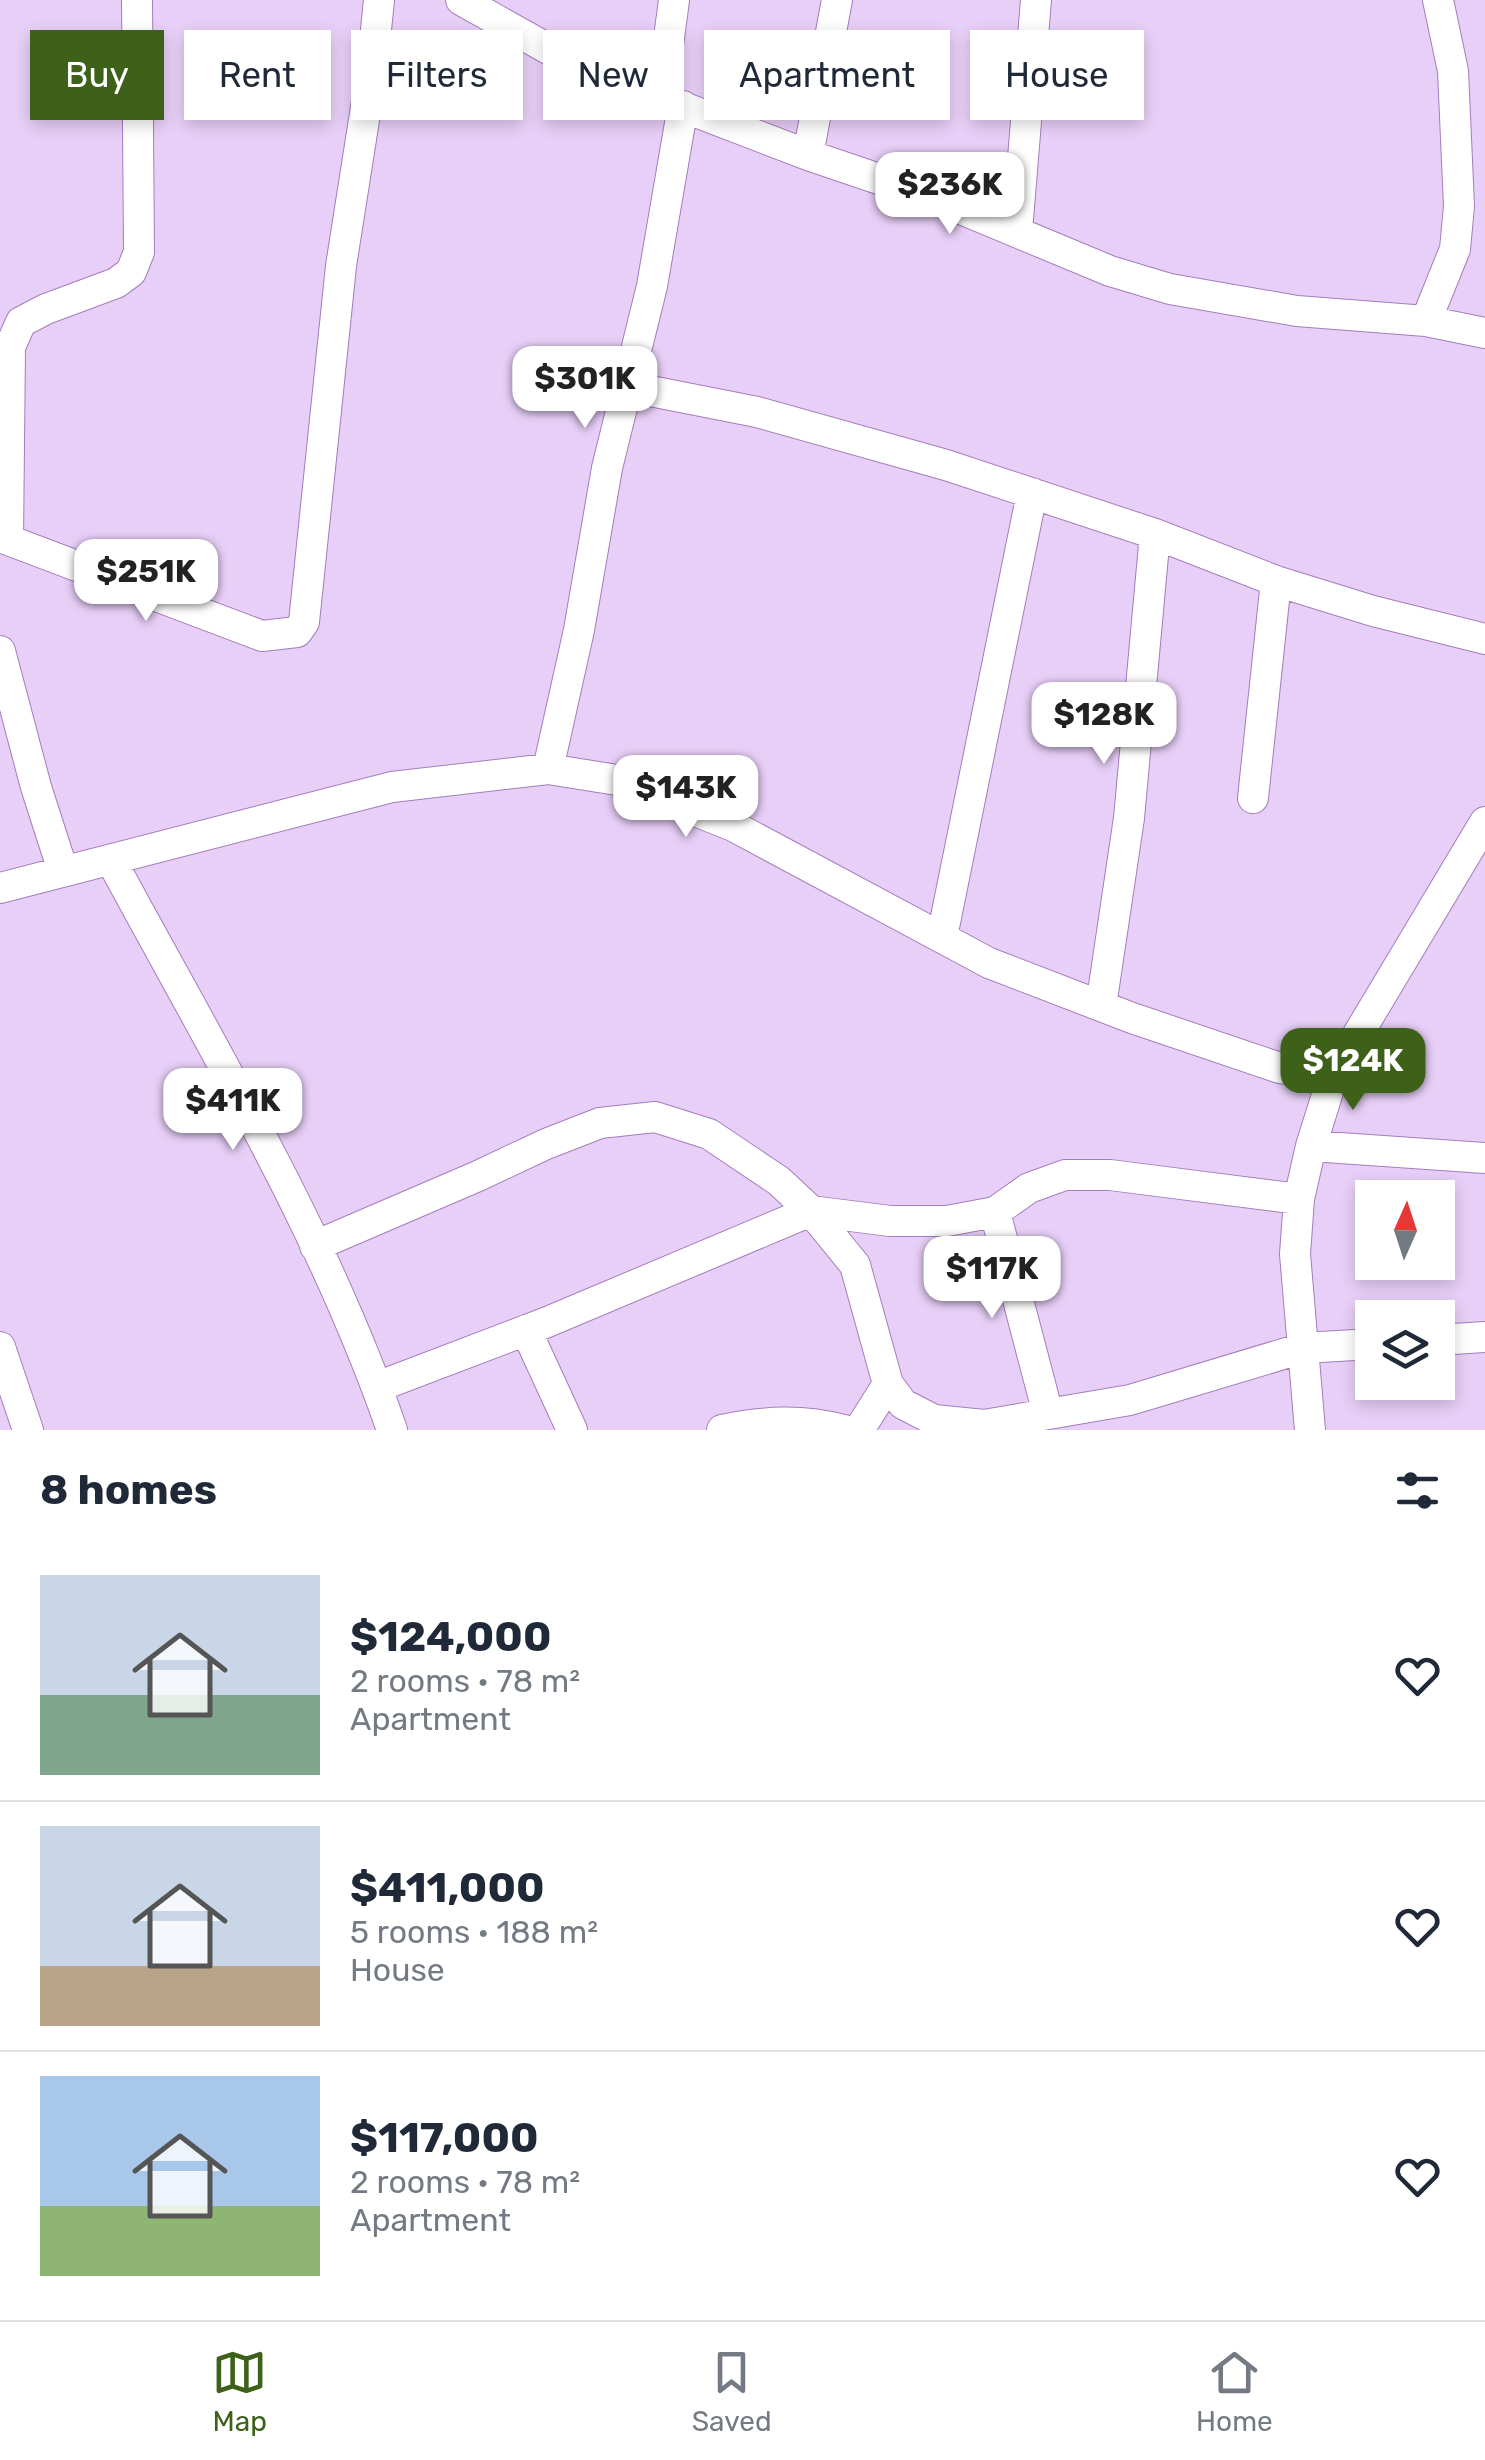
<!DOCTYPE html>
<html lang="en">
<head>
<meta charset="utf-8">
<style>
  body { margin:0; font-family:Rubik,sans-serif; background:#f2f2f3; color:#1f2937; height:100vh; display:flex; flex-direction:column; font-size:38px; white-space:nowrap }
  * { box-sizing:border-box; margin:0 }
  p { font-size:32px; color:#747a83 }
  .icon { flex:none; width:55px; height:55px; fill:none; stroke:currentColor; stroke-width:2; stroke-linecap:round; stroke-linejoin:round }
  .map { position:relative; height:1430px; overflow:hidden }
  .side { display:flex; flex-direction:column; background:#fff; flex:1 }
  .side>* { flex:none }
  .hud { position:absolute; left:30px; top:30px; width:1425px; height:90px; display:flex; gap:20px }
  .needle { width:65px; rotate:3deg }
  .fabs { position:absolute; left:1355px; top:1180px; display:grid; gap:20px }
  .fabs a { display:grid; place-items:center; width:100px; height:100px; border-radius:0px; background:#fff; box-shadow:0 5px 15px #0003; font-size:50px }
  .price { position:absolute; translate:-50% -85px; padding:0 22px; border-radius:20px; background:#fff; color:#222; font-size:32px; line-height:65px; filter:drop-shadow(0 2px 5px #0008) }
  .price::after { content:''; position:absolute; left:50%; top:60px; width:30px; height:22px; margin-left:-15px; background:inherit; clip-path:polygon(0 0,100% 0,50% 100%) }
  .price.on { background:#3e6119; color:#fff }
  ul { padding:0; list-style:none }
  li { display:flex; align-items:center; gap:30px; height:250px; padding:0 40px }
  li+li { border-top:2px solid #e0e1e3 }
  li span { display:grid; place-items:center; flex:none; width:280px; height:200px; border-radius:0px; color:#555 }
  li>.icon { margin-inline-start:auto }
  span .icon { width:120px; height:120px; fill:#fffc; stroke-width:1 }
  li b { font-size:42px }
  h2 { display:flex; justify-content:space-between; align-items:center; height:120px; padding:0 40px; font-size:42px }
  .chip { padding:0 35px; border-radius:0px; background:#fff; box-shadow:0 5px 15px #0003; font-size:35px; line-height:90px }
  .chip.on { background:#3e6119; color:#fff }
  .tabs { display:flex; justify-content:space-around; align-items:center; height:140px; border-top:2px solid #e0e1e3; background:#fff; font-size:28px; color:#747a83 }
  .tabs a { display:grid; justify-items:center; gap:5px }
  .tabs .on { color:#3e6119 }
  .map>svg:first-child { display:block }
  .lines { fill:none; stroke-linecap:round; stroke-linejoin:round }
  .street-casing { stroke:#a47dbc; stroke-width:32 }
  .street { stroke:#fff; stroke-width:30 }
</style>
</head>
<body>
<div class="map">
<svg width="1485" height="1430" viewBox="0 0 1485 1430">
  <rect width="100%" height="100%" fill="#e8cff8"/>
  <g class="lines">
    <g class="street-casing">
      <path id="street" d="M461,0L584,69L808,155L932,197L1110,271L1170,289L1297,311L1426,321L1485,333
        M661,98L674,0
        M808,155L837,0
        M1017,231L1036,0
        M1426,321L1455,249L1459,206L1453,71L1438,0
        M625,386L757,412L946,465L1155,534L1276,581L1373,611L1485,639
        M0,537L262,636L297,632L304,622L341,266L372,69L379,0
        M8,540L10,347L21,322L46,309L116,283L131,272L139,252L137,0
        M0,651L36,787L63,871
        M548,769L579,630L607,468L652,286L683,106
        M1253,798L1276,581
        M111,860C211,1046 323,1230 392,1430
        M0,888L392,787L548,769L617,780L733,826L989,963L1132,1018L1280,1068L1333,1076
        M942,937L1032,493
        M1101,1006L1129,818L1155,534
        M1311,1146L1485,1158
        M995,1212L1048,1414
        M315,1246L478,1176L546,1144L600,1123L655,1117L709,1134L779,1181L811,1211L855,1265L888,1384L903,1404L934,1420L984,1425L1130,1400L1303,1348L1372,1344
        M526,1330L572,1430
        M1438,1340L1485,1337
        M0,1347L28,1430
        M377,1387L545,1323L811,1211L890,1221H947L995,1212L1029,1188L1065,1175H1110L1299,1199
        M722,1430C765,1421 802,1419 844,1430
        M859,1430L888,1384
        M1310,1430L1295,1254L1299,1199L1311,1146L1333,1076L1485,822"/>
    </g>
    <use href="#street" class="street"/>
  </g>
</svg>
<div class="fabs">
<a><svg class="needle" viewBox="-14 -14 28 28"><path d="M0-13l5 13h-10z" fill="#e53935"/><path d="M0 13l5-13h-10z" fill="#747a83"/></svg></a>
<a><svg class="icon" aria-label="layers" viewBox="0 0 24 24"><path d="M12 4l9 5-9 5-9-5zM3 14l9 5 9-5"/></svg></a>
</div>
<b class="price" style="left:950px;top:237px">$236K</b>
<b class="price" style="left:585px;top:431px">$301K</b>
<b class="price" style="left:146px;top:624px">$251K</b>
<b class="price" style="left:1104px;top:767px">$128K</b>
<b class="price" style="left:686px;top:840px">$143K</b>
<b class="price on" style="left:1353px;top:1113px">$124K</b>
<b class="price" style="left:233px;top:1153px">$411K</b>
<b class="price" style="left:992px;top:1321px">$117K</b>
<div class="hud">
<a class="chip on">Buy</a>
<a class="chip">Rent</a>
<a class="chip">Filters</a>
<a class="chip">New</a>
<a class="chip">Apartment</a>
<a class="chip">House</a>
</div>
</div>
<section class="side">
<h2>8 homes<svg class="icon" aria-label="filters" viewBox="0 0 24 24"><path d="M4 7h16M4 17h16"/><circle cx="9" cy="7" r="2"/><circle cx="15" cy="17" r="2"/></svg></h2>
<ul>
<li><span style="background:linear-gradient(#c9d6e8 60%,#7fa58c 0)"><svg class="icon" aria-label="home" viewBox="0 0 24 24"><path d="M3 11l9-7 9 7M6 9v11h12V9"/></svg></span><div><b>$124,000</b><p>2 rooms · 78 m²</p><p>Apartment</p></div><svg class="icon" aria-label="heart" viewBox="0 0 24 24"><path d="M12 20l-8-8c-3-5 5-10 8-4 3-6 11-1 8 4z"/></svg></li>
<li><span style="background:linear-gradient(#c9d6e8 70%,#b9a48a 0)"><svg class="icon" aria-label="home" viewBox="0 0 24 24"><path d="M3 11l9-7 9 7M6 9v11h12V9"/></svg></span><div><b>$411,000</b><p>5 rooms · 188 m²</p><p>House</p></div><svg class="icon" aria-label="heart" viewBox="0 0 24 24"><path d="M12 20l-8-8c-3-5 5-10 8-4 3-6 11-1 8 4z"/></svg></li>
<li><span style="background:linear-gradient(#a9c7e8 65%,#8fb573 0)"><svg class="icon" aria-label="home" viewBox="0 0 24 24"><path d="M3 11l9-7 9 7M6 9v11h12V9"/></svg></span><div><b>$117,000</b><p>2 rooms · 78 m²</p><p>Apartment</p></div><svg class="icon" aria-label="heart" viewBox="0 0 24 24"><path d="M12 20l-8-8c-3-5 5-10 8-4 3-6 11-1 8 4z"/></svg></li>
</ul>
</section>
<nav class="tabs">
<a class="on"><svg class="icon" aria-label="map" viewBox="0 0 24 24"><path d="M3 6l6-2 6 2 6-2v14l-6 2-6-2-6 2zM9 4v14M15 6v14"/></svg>Map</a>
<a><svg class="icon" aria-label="saved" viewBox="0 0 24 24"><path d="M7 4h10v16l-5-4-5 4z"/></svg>Saved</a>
<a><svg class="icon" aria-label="home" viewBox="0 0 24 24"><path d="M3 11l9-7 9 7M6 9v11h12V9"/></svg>Home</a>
</nav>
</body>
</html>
